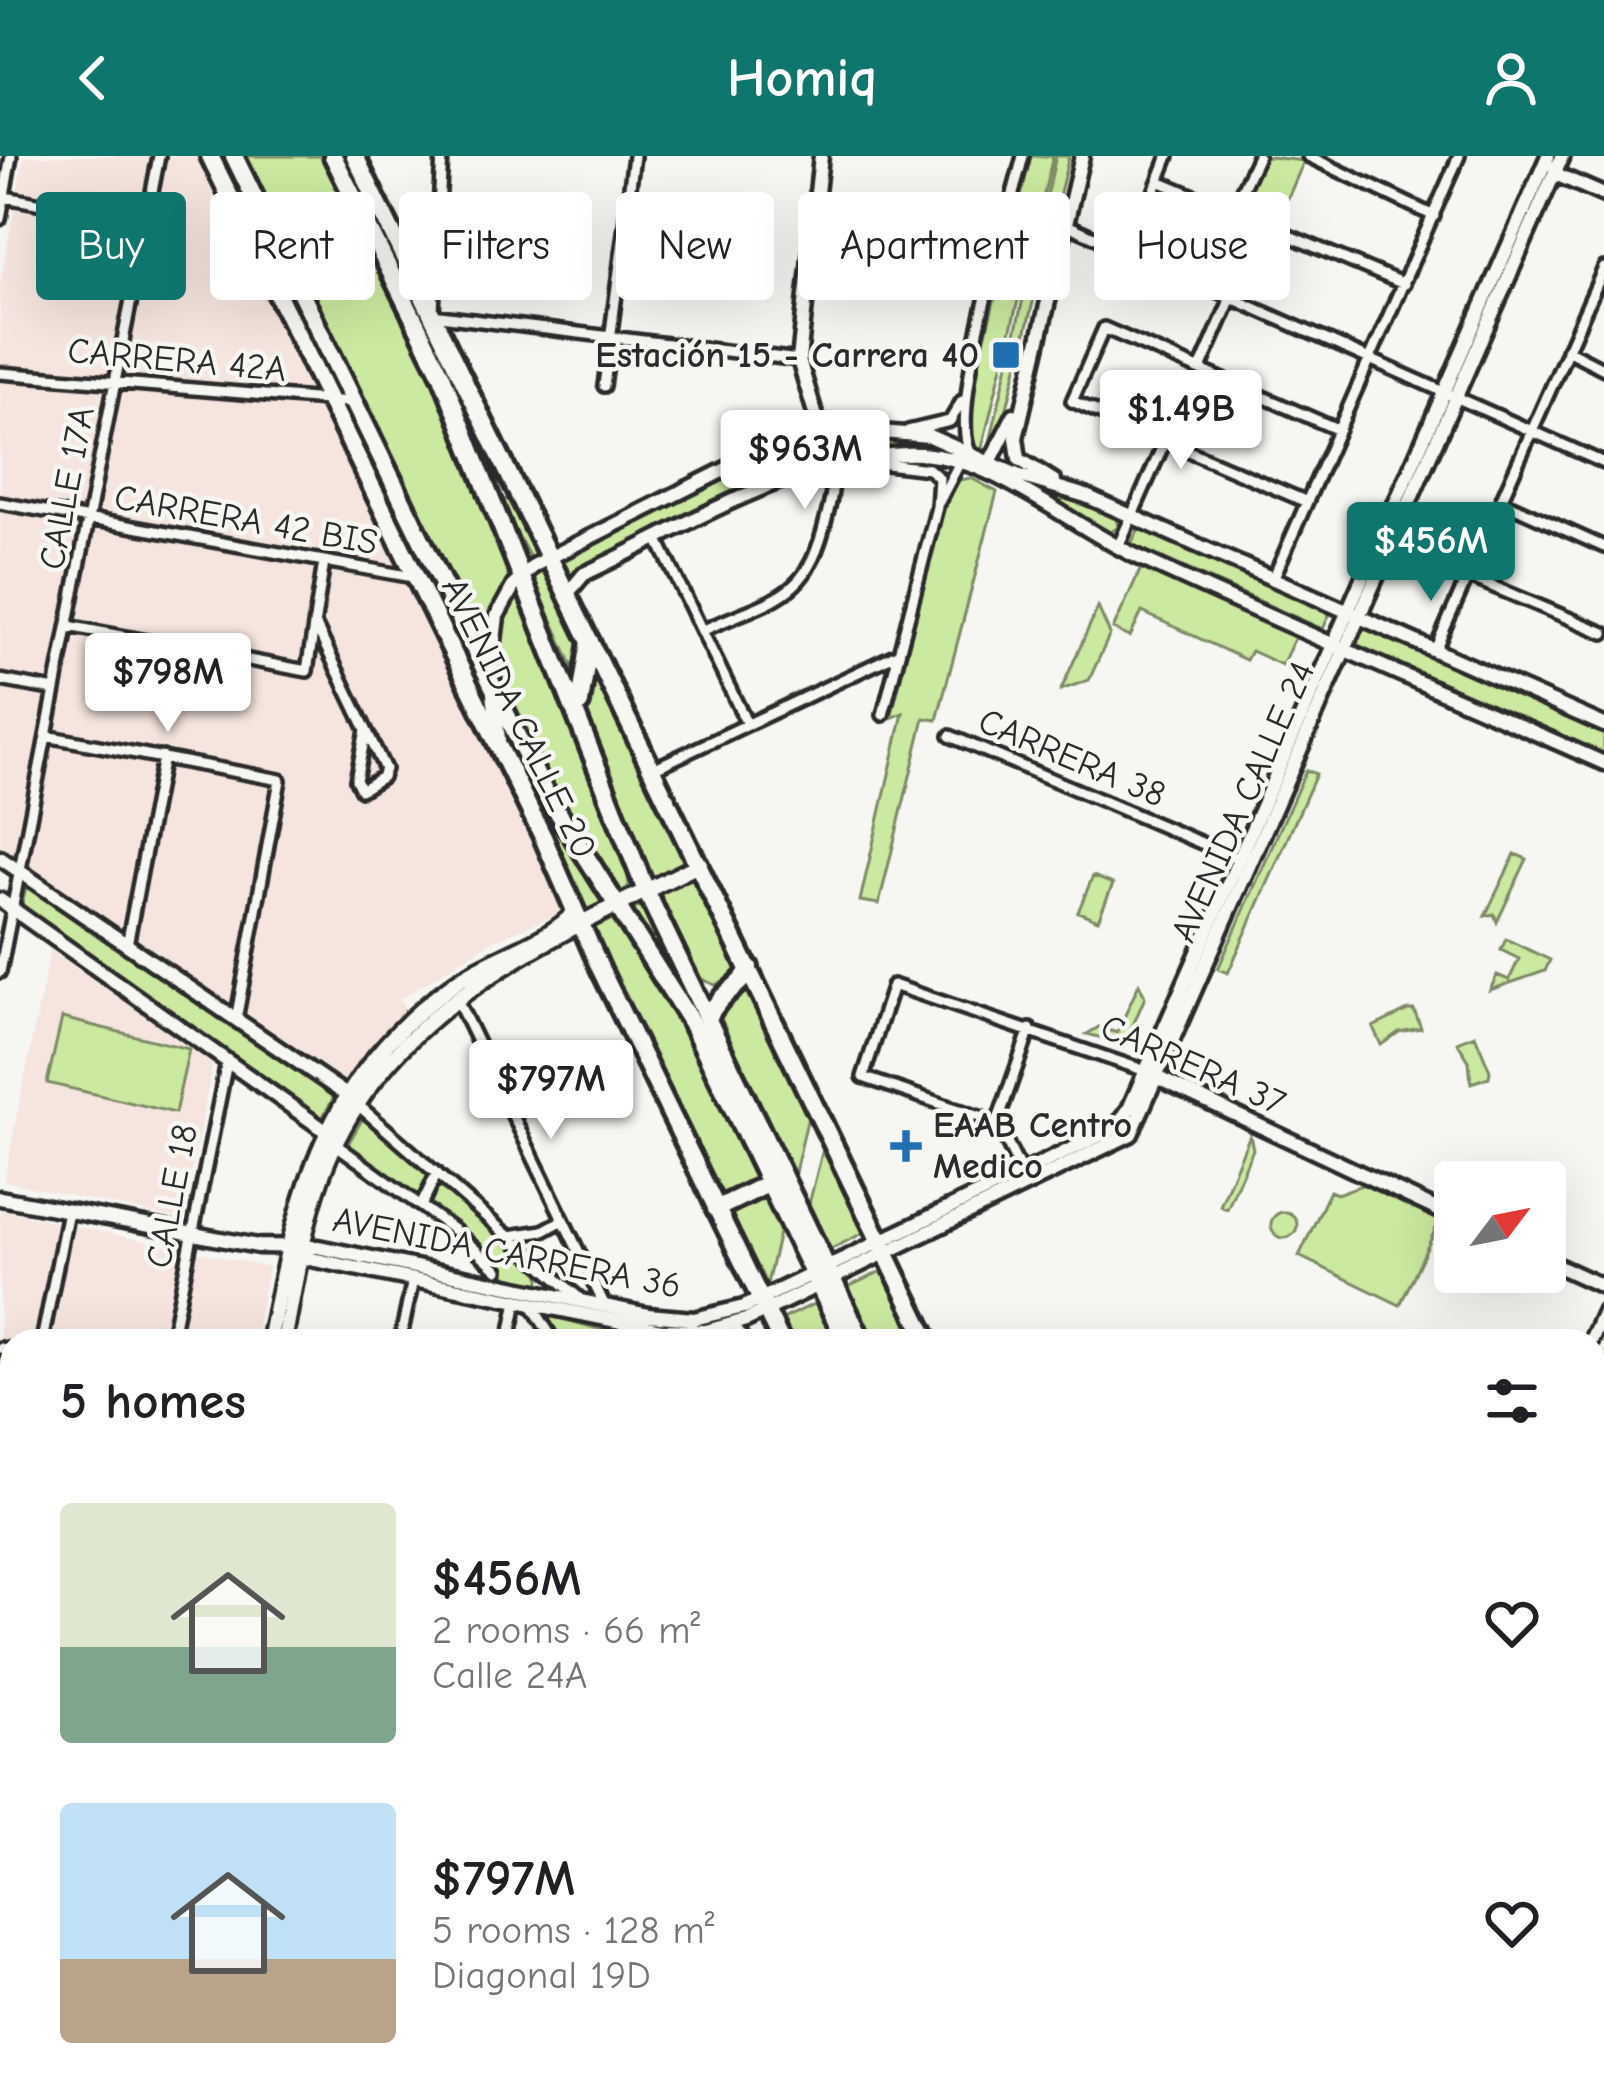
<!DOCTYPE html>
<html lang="en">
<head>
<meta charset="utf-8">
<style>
  body { margin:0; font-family:"Comic Neue",sans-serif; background:#f2f2f2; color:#202124; height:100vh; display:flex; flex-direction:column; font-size:45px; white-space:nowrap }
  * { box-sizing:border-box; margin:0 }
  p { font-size:39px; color:#757577 }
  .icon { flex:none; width:66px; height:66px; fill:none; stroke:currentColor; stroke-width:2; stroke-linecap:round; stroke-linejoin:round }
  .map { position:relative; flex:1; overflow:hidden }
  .sheet { position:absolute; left:0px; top:1173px; width:1605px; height:768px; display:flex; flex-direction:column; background:#fff; border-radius:36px 36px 0 0; box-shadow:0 12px 48px #0002 }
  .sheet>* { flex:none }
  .guide { position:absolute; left:36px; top:36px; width:1533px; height:108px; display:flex; gap:24px }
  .needle { width:78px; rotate:58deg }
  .controls { position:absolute; left:1434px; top:1005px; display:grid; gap:24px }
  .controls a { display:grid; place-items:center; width:132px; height:132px; border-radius:12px; background:#fff; box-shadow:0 12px 48px #0002; font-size:60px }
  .price { position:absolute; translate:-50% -102px; padding:0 27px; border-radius:12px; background:#fff; color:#222; font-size:39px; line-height:78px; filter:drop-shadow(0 3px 6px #0008) }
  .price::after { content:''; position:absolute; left:50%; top:72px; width:36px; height:27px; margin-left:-18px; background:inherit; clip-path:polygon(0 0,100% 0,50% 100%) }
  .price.active { background:#0f766e; color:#fff }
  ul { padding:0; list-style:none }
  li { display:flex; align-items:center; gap:36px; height:300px; padding:0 60px }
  li span { display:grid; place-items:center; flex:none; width:336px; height:240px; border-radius:12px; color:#555 }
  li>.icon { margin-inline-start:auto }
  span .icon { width:144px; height:144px; fill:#fffc; stroke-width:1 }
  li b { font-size:51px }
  h2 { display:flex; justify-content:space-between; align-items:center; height:144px; padding:0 60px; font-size:51px }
  .tag { padding:0 42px; border-radius:12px; background:#fff; box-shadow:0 12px 48px #0002; font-size:42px; line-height:108px }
  .tag.active { background:#0f766e; color:#fff }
  header { display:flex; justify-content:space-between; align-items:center; height:156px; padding:0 60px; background:#0f766e; color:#fff; font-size:54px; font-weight:700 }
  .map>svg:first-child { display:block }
  .built { fill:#f6e5de }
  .green { fill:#cbe9a0; stroke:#7b8a66; stroke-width:3 }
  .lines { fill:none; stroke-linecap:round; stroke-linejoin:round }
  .street-casing { stroke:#2b2b2b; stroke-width:18 }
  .secondary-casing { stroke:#2b2b2b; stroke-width:21 }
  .primary-casing { stroke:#2b2b2b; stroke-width:22 }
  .highway-casing { stroke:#2b2b2b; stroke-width:26 }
  .street { stroke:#f6f6f2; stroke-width:9 }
  .secondary { stroke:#f6f6f2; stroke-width:12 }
  .primary { stroke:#f6f6f2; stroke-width:14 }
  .highway { stroke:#f6f6f2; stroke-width:16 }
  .poi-dot { fill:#1f6fb2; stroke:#f6f6f2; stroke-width:4.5 }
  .labels { text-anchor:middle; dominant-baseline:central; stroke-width:9; stroke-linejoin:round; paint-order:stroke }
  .poi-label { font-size:36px; font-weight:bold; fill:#2b2b2b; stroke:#f6f6f2; text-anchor:end }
  .street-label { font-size:36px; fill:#2b2b2b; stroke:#f6f6f2 }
</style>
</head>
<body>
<header><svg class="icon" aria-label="back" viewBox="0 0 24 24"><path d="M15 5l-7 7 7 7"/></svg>Homiq<svg class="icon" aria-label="person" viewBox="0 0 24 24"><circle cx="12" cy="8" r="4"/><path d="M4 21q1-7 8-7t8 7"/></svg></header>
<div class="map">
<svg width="1604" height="1941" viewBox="0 0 1604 1941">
  <rect width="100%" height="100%" fill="#f6f6f2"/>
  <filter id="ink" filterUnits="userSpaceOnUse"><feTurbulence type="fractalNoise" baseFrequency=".00833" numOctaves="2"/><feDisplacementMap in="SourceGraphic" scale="24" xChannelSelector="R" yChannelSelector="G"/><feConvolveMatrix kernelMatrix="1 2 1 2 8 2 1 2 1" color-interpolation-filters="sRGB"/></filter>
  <g filter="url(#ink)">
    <path class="built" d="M24,0H203L564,756L494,784L400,843L406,855L345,929L0,693V128Z
      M50,794L213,908L182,1064L4,1025Z
      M0,1054L268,1111L254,1185H12V1344L0,1342Z"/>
    <path class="green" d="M215,0H227L281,119L274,123Z
      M241,0H325L438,230L515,417L491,452L483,494Z
      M1031,0H1053L981,296L970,292V241Z
      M1056,0H1069L1001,276L987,299Z
      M1262,0L1304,5L1277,67L1242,48Z
      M436,178L506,327L502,329L491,321L434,184Z
      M839,280L923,285L968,303L917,292L841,298L833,287Z
      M809,287L816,303L590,409L568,426L556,402L755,306Z
      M971,322L997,336L937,564L924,562L879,748L860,745L903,557L891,562L942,355L959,324Z
      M1021,326L1116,361L1118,371L1110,377Z
      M513,337L538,398L530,402L501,348Z
      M1140,370L1331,455L1323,473L1131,388Z
      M549,407L583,482L576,518L532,419Z
      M1142,410L1296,479L1282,509L1251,495L1246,504L1142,456L1130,481L1113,473Z
      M521,431L626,707L629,729L618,745C570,665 455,521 521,431Z
      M1098,451L1110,478L1089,524L1061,534Z
      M1365,468L1604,575V598L1356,488Z
      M595,503L690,703L649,724L587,559L583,543Z
      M1306,614L1316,618L1228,817L1218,813Z
      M535,640L602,748L585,758Z
      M1515,698L1527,703L1497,766L1494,758L1485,760Z
      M697,718L742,808L740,816L715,829L701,823L656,738Z
      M1093,720L1113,728L1098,764L1078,756Z
      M27,728L334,941L321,964L21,751Z
      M644,748L679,820L672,823L627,757Z
      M613,763L692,884L763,1023L719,1044L587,775Z
      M1506,783L1550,804L1545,815L1490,834L1497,819L1509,824L1519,803L1501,794Z
      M1139,828L1145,841L1125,888L1087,878L1099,871L1117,877Z
      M746,835H753L810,952L793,1025L720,860L728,845Z
      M1408,854H1414L1421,872L1399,876L1381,889L1373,871Z
      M62,862L189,893L175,957L47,927Z
      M1475,879L1490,915L1489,921L1471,927L1469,905L1457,886Z
      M363,962L530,1104L540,1117V1133L514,1128L470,1078L348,988Z
      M1250,979L1253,993L1227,1053L1220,1050Z
      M825,985L867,1075L829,1094L808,1052Z
      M1367,1027L1441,1062L1400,1149L1299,1100L1330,1035L1337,1038Z
      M770,1037L782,1064L767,1128L761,1130L726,1058Z
      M1271 1069a13 13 0 1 1 26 0a13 13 0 1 1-26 0Z
      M888,1112L923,1185H871L846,1132Z
      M820,1145L839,1185H787L777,1166Z
      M542,1157L609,1176L613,1185H561Z
      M0,1202L12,1204V1278L0,1345Z
      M12,1820V1929H80L75,1941H0Z
      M136,1929H223L219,1941H135Z
      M257,1929H435L433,1941H255Z
      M529,1929H597L594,1941H526Z"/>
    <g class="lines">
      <g class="street-casing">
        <path id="street" d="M1308,0L1434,60
          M1161,26L1404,128
          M0,40L146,68
          M1233,53L1258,0
          M0,63L11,0
          M1065,68L1604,307
          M398,89L420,90L433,75
          M1130,97L1168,0
          M433,154L442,0
          M432,159L799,204
          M1567,194L1604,213
          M1200,213L1264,66
          M0,217L350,246
          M604,230L634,0
          M908,275L950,265L962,245
          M970,296C948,252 1009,57 1023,0
          M869,306L929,313L939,322L937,351L883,559
          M1501,345L1604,391
          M939,346L960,306
          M1307,346L1072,245L1104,172L1339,274
          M0,347L413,421
          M658,384L747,568
          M1118,391L1165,285
          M1468,420L1604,477
          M1273,423L1459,0
          M315,468L385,613L382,621L361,634L356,624L366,574
          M68,470L307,515L324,406
          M702,475C774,441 807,446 826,363C831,343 836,327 830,307
          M1435,494L1604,112
          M0,524L55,534
          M46,580L280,624L236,864
          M950,580L1239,703
          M653,613L899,497
          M127,789L163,601
          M0,816L159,0
          M456,842L605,1150
          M357,948L579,1142
          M997,967L863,921L893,829L1146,915
          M335,988L454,1074L498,1114
          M1028,1029L997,967L1030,873
          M421,1050L437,1017
          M509,1080L543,1075L563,1064
          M531,1148L554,1185
          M733,1169L745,1185
          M42,1185L68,1055
          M171,1185L227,906
          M400,1185L413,1124
          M509,1185L517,1145
          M0,1192L12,1194
          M1593,1233L1604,1238
          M1593,1320L1604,1325
          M0,1406L12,1343
          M1593,1409L1604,1414
          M1593,1530L1604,1506
          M0,1538L12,1541
          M1593,1759L1604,1764
          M1593,1904L1604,1908
          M519,1941L522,1929
          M605,1941L607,1929
          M690,1941L691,1929
          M871,1941L873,1929
          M1040,1941L1041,1929
          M1465,1941L1466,1929
          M1537,1941L1539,1929"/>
      </g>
      <g class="secondary-casing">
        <path id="secondary" d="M821,0L799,204L830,307
          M1554,11L1560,20L1604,39
          M990,306L1014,259
          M1054,325L1019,303L1016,282L1082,0
          M568,437L584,418C688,370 789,302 906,298C988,294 1065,367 1136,400C1291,472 1448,538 1604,607
          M490,518L497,460L514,429L535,409L752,300L811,280L857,274L929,280L1017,319L1086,340L1604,569
          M493,538L499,583
          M0,702L348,940
          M0,744L327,976
          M1152,919L1455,1062
          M0,1042L258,1090L318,1091L648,1159L694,1163L744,1151L1115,972L1129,953L1548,0
          M301,1101L661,1174L706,1175L746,1164L1131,978L1562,0
          M1545,1104L1604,1131
          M1591,1185L1604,1156
          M1593,1587L1604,1593
          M1593,1612L1604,1617
          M0,1739L12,1741
          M0,1752L12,1754
          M1385,1941L1387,1929"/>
      </g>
      <g class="primary-casing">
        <path id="primary" d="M269,1185C299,1033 322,924 456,826C491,801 547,787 575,756
          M284,1185C296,1125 304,1062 327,1006C393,845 555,781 700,708
          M103,1941L105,1929
          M119,1941L121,1929"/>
      </g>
      <g class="highway-casing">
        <path id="highway" d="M210,0L543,681L600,812L781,1185
          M234,0L542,631L691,866L846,1185
          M333,0L442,220L646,735L862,1185
          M355,0L928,1185
          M580,547L590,485
          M708,863C719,835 745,830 749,811
          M716,1053L772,1026
          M1140,1929L1146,1941
          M1215,1929L1223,1941
          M1245,1929L1250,1941
          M1287,1929L1293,1941
          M224,1941L227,1929
          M236,1941L240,1929"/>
      </g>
      <use href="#street" class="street"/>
      <use href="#secondary" class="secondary"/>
      <use href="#primary" class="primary"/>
      <use href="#highway" class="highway"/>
    </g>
  </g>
  <g class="poi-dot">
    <rect x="991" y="184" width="30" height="30" rx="6"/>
    <path d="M900 972h12v12h12v12h-12v12h-12v-12h-12v-12h12z"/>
  </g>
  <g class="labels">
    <g class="poi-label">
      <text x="979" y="199">Estación 15 - Carrera 40</text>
      <text x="933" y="969" text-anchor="start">EAAB Centro<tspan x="933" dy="41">Medico</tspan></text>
    </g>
    <g class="street-label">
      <text transform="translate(177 204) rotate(5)">CARRERA 42A</text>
      <text transform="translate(67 332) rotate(-79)">CALLE 17A</text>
      <text transform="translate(246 364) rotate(10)">CARRERA 42 BIS</text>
      <text transform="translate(519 562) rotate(64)">AVENIDA CALLE 20</text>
      <text transform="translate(1072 602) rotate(23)">CARRERA 38</text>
      <text transform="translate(1243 646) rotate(-66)">AVENIDA CALLE 24</text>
      <text transform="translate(1193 909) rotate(24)">CARRERA 37</text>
      <text transform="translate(172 1040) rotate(-79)">CALLE 18</text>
      <text transform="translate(507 1097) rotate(11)">AVENIDA CARRERA 36</text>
    </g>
  </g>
</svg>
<div class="controls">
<a><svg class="needle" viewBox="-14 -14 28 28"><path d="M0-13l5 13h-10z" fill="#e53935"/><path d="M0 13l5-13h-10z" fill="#757577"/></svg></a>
</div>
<b class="price" style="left:1181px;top:316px">$1.49B</b>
<b class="price" style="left:805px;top:356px">$963M</b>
<b class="price active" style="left:1431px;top:448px">$456M</b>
<b class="price" style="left:168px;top:579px">$798M</b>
<b class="price" style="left:551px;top:986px">$797M</b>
<div class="guide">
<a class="tag active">Buy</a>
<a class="tag">Rent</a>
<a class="tag">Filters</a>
<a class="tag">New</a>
<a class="tag">Apartment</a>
<a class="tag">House</a>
</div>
<section class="sheet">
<h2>5 homes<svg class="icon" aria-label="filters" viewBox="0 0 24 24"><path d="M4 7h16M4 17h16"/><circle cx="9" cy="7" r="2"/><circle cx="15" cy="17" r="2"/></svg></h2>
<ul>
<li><span style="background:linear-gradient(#dfe7d0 60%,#7fa58c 0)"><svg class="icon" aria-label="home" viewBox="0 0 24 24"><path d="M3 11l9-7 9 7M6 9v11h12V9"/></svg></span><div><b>$456M</b><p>2 rooms · 66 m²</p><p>Calle 24A</p></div><svg class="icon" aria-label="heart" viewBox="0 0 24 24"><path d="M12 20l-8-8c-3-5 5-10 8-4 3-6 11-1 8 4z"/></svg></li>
<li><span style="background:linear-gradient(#bfe0f5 65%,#b9a48a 0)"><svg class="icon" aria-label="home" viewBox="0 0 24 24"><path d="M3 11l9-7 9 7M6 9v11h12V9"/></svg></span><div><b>$797M</b><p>5 rooms · 128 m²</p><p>Diagonal 19D</p></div><svg class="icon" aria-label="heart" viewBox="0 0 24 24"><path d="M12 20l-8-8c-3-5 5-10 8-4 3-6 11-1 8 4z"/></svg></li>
</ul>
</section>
</div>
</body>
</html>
